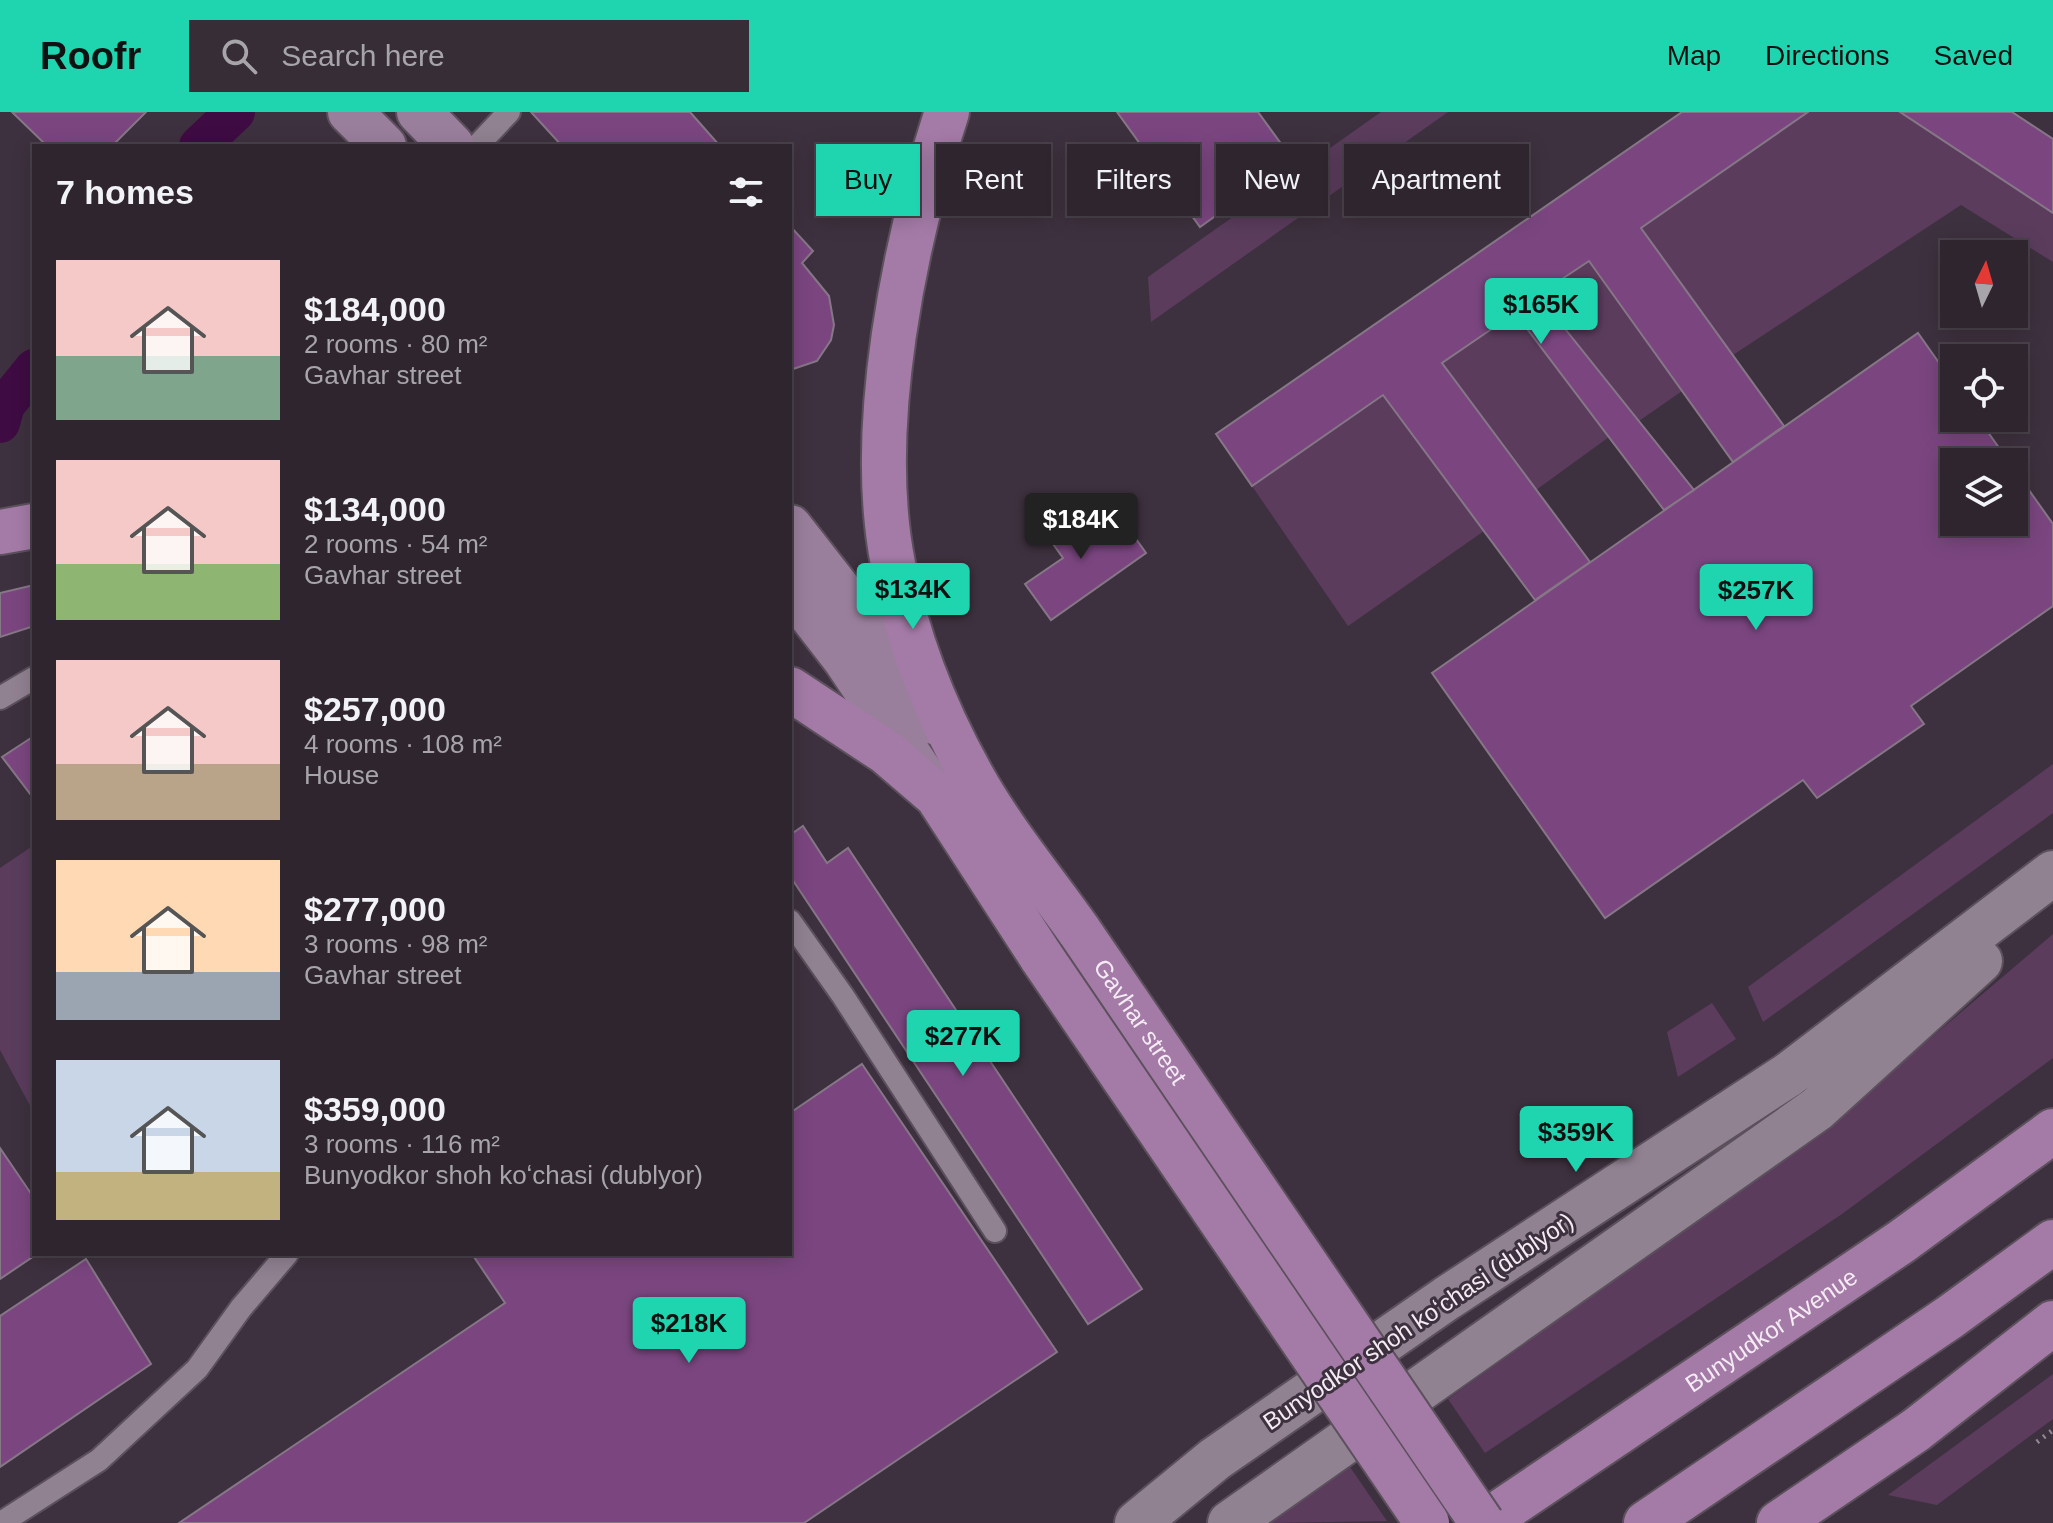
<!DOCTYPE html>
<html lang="en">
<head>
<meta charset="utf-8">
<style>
  body { margin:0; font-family:Helvetica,sans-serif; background:#362d37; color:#f1f3f6; height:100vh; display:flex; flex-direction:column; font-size:30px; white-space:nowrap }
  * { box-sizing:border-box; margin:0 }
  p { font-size:26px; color:#a7a5aa }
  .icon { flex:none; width:44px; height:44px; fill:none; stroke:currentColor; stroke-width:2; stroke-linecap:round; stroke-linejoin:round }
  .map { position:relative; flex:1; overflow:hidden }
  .side { position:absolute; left:32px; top:32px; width:760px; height:1112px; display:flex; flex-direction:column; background:#2e252f; border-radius:0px; box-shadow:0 4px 20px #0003,0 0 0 2px #49424b }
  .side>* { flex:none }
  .hud { position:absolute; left:816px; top:32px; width:760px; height:72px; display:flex; gap:16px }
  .needle { width:52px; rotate:5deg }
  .tools { position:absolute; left:1940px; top:128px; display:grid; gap:16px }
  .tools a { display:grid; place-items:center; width:88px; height:88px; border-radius:0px; background:#2e252f; box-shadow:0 4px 20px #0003,0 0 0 2px #49424b; font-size:40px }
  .price { position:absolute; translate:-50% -68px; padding:0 18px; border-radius:8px; background:#1ed5b0; color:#111; font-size:26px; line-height:52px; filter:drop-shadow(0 2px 4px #0008) }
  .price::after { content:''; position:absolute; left:50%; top:48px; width:24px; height:18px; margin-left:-12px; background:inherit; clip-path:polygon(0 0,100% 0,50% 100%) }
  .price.selected { background:#222; color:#fff }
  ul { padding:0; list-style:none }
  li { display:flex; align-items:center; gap:24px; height:200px; padding:0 24px }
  li span { display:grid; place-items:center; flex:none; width:224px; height:160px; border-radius:0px; color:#555 }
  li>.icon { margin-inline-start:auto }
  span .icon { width:96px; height:96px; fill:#fffc; stroke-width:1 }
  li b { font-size:34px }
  h2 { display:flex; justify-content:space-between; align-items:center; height:96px; padding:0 24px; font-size:34px }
  .chip { padding:0 28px; border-radius:0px; background:#2e252f; box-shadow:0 4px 20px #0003,0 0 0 2px #49424b; font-size:28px; line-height:72px }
  .chip.selected { background:#1ed5b0; color:#111 }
  header { display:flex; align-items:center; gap:48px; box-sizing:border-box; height:112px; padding:0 40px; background:#1ed5b0; color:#111 }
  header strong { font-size:38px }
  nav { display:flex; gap:44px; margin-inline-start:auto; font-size:28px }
  .search { width:560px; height:72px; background:#362d37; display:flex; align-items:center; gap:20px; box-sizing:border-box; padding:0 28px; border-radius:0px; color:#a7a5aa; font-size:30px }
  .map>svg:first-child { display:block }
  .green { fill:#5b3c5d }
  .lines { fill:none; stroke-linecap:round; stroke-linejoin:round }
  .canal { stroke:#3e0b43; stroke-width:40 }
  .building { fill:#7b4680; stroke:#867787; stroke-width:2 }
  .service-casing { stroke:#5b505c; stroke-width:26 }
  .tertiary-casing { stroke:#5b505c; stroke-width:48 }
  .secondary-casing { stroke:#5b505c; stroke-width:48 }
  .primary-casing { stroke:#5b505c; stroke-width:48 }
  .path { stroke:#938894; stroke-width:5; stroke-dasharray:2 6; stroke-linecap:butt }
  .service { stroke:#918292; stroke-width:22 }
  .tertiary { stroke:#918292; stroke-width:44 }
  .secondary { stroke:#9a7f9c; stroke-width:44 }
  .primary { stroke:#a47ba7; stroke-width:44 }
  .primary-bridge-casing { stroke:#5b505c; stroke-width:48; stroke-linecap:butt }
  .primary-bridge { stroke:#a47ba7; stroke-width:44 }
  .labels { text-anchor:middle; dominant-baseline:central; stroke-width:6; stroke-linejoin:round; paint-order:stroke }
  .street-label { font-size:24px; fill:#f4ebf4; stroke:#3e313f }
</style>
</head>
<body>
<header>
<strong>Roofr</strong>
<div class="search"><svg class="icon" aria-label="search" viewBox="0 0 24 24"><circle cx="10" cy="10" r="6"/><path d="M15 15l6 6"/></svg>Search here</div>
<nav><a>Map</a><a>Directions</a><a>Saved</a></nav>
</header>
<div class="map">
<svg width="2053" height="1411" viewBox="0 0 2053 1411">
  <rect width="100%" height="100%" fill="#3e313f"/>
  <path class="green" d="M1381,0H1448L1151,210L1148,165Z
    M1808,0H1900L2053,101V150L1961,93L1733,243L1641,116Z
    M1589,149L1682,279L1639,309L1538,183Z
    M1515,201L1609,325L1536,378L1442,251Z
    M1383,283L1484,419L1348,514L1252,374Z
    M2053,652V701L1763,910L1748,875Z
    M34,733V1001L0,938V756Z
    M2053,822V946L1842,1102L1485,1341L1448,1287L1831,1011Z
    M1712,891L1736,927L1678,965L1667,920Z
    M2053,1262V1307L1937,1393L1888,1383Z
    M1350,1355L1387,1409L1269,1411Z"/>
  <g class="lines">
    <path class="canal" d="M199,34L235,0
      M0,311L5,293L34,257"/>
  </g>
  <path class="building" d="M12,0H146L112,34H47Z
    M531,0H690L720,34H562Z
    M1117,0H1258L1293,48L1200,115Z
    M1682,0H1808L1641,116L1784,314L1733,350L1589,149L1538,183L1694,378L1664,398L1515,201L1442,251L1590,450L1535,488L1383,283L1252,374L1216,322Z
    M1900,0H2012L2053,27V101Z
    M790,114L813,139L802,151L829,184L834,213L831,228L817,249L790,258Z
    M1918,221L1954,272V306H1978L2009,350H1954V410H2014V357L2053,412V494L1911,594L1924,612L1817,686L1803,668L1605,806L1432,561Z
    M1063,393L1088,429L1121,406L1146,441L1051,508L1025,472L1063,446L1038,411Z
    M34,473V514L0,525V481Z
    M34,624V687L2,645Z
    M803,714L827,751L848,736L1142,1177L1088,1212L790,764V723Z
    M862,952L1057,1240L804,1411H179L505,1191L472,1142H790V1001Z
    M0,1036L34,1086V1142H37L0,1167Z
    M86,1147L151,1252L0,1355V1204Z"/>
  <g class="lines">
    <g class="service-casing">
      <path id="service" d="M477,34L509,0
        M0,586L34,566
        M790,809L843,884L995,1119
        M1,1411L99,1348L197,1257L241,1196L287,1142"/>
    </g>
    <g class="tertiary-casing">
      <path id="tertiary" d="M1137,1411L1215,1347L1447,1186L1788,963L2053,761
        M1230,1411L1817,997L1980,849"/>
    </g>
    <g class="secondary-casing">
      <path id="secondary" d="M350,0L384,34
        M419,0L452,34
        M790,415L872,520L934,610
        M790,476L845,547L927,670"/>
    </g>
    <g class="primary-casing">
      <g id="primary">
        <path d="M947,0C904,130 866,316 893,452C907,527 936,600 973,666C1003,720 1045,770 1080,820"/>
        <path d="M0,420L34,414"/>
        <path d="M790,577L887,641L937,684L1042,846"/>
        <path id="s1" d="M1484,1411L1901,1130L2053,1019"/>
        <path d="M1646,1411L1950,1205L2053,1130"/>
        <path d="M1779,1411L1916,1318L2053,1211"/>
      </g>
    </g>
    <path class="path" d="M2037,1330L2053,1318"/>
    <use href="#service" class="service"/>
    <use href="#tertiary" class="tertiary"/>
    <use href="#secondary" class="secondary"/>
    <use href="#primary" class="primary"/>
    <g class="primary-bridge-casing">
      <g id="primary-bridge">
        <path id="s2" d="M1080,820L1482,1411"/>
        <path d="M1042,846L1427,1411"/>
      </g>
    </g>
    <use href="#primary-bridge" class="primary-bridge"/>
  </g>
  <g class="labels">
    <g class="street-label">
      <text stroke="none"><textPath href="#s2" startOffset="108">Gavhar street</textPath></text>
      <text transform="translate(1418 1209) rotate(-34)">Bunyodkor shoh koʻchasi (dublyor)</text>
      <text stroke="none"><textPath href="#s1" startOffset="346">Bunyudkor Avenue</textPath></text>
    </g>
  </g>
</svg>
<div class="tools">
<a><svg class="needle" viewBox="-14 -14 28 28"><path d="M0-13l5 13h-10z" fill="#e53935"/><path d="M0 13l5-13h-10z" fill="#a7a5aa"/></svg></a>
<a><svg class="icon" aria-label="locate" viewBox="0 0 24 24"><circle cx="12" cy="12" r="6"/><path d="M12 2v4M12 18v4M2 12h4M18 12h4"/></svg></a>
<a><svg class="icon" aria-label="layers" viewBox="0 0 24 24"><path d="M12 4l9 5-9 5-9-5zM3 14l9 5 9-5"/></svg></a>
</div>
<b class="price" style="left:1541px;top:234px">$165K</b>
<b class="price selected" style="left:1081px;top:449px">$184K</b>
<b class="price" style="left:913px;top:519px">$134K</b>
<b class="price" style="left:1756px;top:520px">$257K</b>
<b class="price" style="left:963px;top:966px">$277K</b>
<b class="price" style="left:1576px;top:1062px">$359K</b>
<b class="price" style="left:689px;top:1253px">$218K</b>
<div class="hud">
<a class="chip selected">Buy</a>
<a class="chip">Rent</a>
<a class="chip">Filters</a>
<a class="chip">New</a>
<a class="chip">Apartment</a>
</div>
<section class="side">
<h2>7 homes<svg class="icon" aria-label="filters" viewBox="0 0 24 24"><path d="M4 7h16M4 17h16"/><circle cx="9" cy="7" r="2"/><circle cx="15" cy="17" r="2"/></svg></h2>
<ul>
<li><span style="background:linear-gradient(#f6c9c9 60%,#7fa58c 0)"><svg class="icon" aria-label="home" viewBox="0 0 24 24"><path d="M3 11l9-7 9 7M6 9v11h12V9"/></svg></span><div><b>$184,000</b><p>2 rooms · 80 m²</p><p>Gavhar street</p></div></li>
<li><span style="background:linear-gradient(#f6c9c9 65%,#8fb573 0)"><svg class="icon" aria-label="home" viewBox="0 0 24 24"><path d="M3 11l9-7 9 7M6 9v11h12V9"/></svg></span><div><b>$134,000</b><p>2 rooms · 54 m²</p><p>Gavhar street</p></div></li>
<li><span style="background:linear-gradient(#f6c9c9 65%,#b9a48a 0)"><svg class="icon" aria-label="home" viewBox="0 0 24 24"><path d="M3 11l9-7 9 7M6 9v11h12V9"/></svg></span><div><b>$257,000</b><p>4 rooms · 108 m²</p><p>House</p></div></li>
<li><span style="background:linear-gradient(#ffd9b3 70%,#9aa5b1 0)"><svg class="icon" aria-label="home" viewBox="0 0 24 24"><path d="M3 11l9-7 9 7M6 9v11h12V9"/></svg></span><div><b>$277,000</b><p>3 rooms · 98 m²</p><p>Gavhar street</p></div></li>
<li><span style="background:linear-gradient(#c9d6e8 70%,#c2b280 0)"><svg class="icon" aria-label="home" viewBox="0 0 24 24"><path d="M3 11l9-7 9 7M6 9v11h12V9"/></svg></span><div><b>$359,000</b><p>3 rooms · 116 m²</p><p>Bunyodkor shoh koʻchasi (dublyor)</p></div></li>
</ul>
</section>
</div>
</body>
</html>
